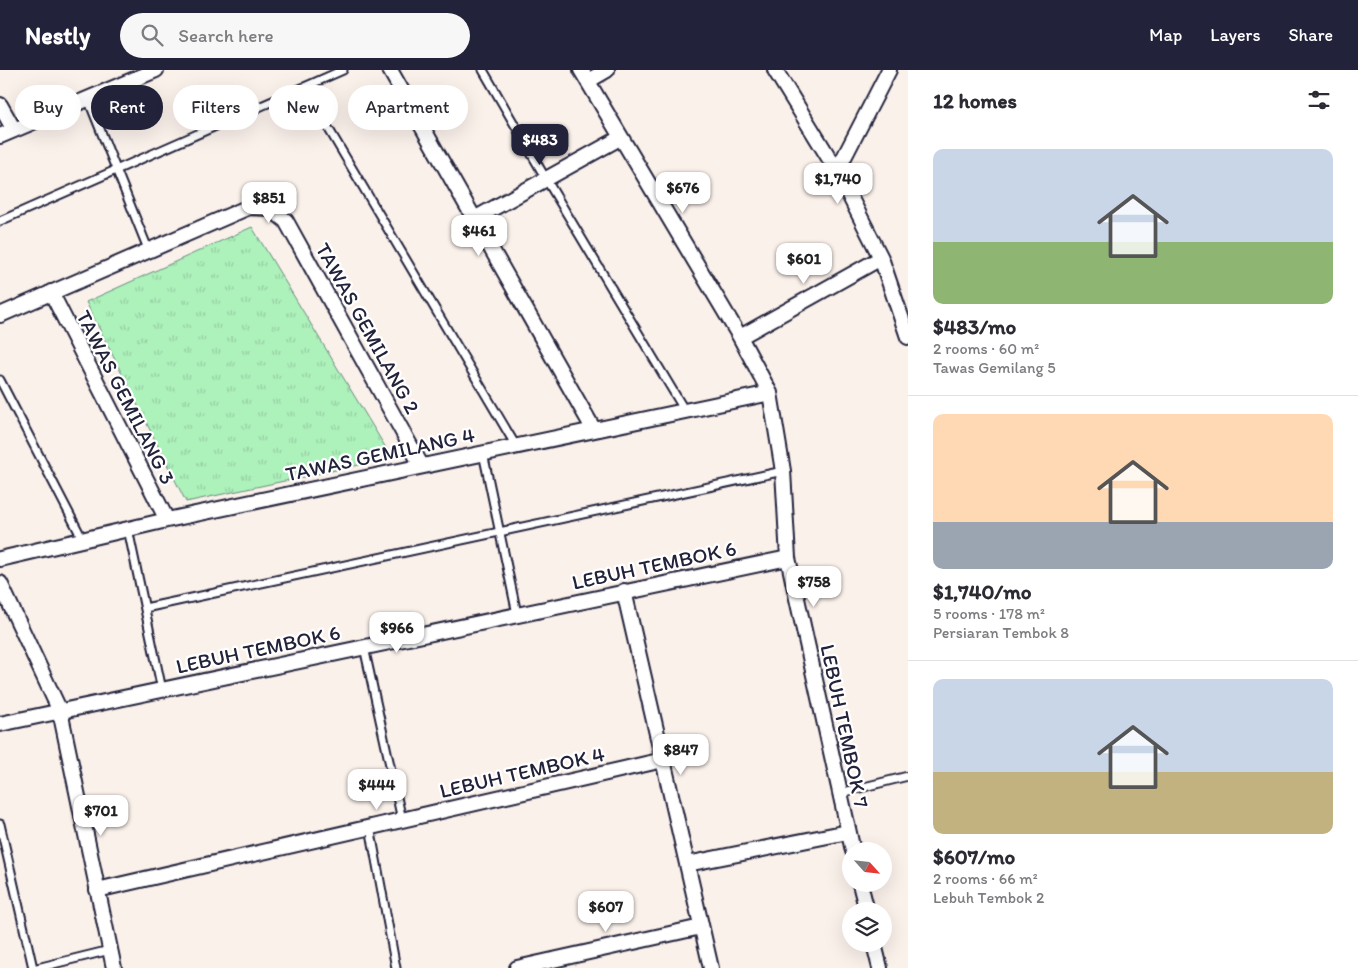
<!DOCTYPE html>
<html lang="en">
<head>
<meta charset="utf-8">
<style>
  body { margin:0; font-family:Itim,sans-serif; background:#f7f7f7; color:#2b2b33; height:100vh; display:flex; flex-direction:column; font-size:19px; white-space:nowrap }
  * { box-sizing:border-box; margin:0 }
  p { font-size:16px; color:#7c7c81 }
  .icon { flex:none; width:28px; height:28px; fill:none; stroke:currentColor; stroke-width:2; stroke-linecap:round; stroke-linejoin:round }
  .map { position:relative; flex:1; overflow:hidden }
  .drawer { display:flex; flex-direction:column; background:#fff; width:450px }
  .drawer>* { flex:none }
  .guide { position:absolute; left:15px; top:15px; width:475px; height:45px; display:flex; gap:10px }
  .needle { width:32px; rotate:117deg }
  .buttons { position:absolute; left:842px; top:772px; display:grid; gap:10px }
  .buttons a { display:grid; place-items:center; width:50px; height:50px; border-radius:50%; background:#fff; box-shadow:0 5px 20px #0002; font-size:25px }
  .price { position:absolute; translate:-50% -42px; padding:0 11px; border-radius:10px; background:#fff; color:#222; font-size:16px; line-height:32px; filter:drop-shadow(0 1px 2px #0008) }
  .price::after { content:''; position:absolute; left:50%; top:30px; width:15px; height:11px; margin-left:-8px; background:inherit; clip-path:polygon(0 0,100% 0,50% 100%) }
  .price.active { background:#22223b; color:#fff }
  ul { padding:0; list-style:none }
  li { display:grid; align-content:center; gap:10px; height:265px; padding:0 25px }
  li+li { border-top:1px solid #e1e1e2 }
  li span { display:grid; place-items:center; height:155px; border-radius:10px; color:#555 }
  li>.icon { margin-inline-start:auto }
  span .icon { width:90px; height:90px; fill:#fffc; stroke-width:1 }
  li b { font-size:21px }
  h2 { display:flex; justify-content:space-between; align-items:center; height:60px; padding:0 25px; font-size:21px }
  .tag { padding:0 18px; border-radius:22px; background:#fff; box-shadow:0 5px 20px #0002; font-size:18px; line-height:45px }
  .tag.active { background:#22223b; color:#fff }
  header { display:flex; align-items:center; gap:30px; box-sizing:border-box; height:70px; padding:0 25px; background:#22223b; color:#fff }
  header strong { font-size:24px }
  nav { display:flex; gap:28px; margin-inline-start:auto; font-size:18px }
  .search { width:350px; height:45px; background:#f7f7f7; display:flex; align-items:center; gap:12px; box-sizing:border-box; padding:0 18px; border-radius:28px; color:#7c7c81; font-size:19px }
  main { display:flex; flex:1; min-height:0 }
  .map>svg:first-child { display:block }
  .park { fill:url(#park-tufts); stroke:#688a7b }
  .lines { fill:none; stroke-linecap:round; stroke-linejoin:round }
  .service-casing { stroke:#22223b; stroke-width:11 }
  .minor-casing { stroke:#22223b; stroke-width:18 }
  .service { stroke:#fff; stroke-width:7 }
  .minor { stroke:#fff; stroke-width:14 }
  .labels { text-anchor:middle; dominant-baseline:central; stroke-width:4.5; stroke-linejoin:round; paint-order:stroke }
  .street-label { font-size:21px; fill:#22223b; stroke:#fff }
</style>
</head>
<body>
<header>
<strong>Nestly</strong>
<div class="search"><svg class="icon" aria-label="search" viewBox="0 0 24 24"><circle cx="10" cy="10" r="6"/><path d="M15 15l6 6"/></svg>Search here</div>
<nav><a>Map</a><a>Layers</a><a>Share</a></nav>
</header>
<main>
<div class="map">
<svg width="908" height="898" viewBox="0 0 908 898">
  <defs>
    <pattern id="park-tufts" width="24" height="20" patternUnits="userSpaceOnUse" patternTransform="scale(1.25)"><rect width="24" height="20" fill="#adf1bb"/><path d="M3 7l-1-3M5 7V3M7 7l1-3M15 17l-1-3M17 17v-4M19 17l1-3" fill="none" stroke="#95cea2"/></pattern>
  </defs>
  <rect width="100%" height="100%" fill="#fbf1eb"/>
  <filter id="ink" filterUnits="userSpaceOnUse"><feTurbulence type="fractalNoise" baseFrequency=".02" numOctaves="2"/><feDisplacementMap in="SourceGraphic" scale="10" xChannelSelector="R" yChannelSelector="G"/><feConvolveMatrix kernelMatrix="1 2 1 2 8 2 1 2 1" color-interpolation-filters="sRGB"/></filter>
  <g filter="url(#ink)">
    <path class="park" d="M252,157L392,388L186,432L86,232Z"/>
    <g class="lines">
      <g class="service-casing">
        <path id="service" d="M483,0L546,109L685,341
          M304,17L516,376
          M88,29L148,179
          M0,151L343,0
          M0,310L83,470
          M483,383L517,544
          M128,459L162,620
          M145,538L783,401
          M364,577L402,750
          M840,723L908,706
          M0,754L33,898
          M370,757L396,898
          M37,898L110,880"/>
      </g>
      <g class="minor-casing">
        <path id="minor" d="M390,0L594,360
          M581,0L740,267L770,323L783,401L788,488L853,781
          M775,0L837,101L881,188L908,267
          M588,11L607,0
          M0,35L14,60
          M0,66L156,0
          M837,101L889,0
          M474,149L620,68
          M51,222L167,450
          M0,245L249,137L270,138L286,151L421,395
          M740,267L881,188
          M0,489L167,450L770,323
          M0,513L60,641L114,898
          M624,521L711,898
          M0,654L788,488
          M687,794L848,762
          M860,814L867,841
          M97,820L663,690
          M874,874L880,898
          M517,898L701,857"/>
      </g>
      <use href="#service" class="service"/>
      <use href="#minor" class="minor"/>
    </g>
  </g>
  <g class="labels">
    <g class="street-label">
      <text transform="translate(368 258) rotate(61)">TAWAS GEMILANG 2</text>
      <text transform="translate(126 327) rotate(63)">TAWAS GEMILANG 3</text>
      <text transform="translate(380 384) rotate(-12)">TAWAS GEMILANG 4</text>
      <text transform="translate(654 495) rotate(-12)">LEBUH TEMBOK 6</text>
      <text transform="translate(258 579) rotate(-12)">LEBUH TEMBOK 6</text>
      <text transform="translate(845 656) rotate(78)">LEBUH TEMBOK 7</text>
      <text transform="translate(522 702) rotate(-13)">LEBUH TEMBOK 4</text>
    </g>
  </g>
</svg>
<div class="buttons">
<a><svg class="needle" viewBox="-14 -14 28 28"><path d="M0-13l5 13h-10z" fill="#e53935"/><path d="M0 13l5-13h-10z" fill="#7c7c81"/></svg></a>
<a><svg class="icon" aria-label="layers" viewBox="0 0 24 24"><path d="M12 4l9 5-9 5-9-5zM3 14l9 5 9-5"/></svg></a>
</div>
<b class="price active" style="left:540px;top:96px">$483</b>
<b class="price" style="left:838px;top:135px">$1,740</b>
<b class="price" style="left:683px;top:144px">$676</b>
<b class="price" style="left:269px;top:154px">$851</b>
<b class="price" style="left:479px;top:187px">$461</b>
<b class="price" style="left:804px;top:215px">$601</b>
<b class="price" style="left:814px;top:538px">$758</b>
<b class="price" style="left:397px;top:584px">$966</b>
<b class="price" style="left:681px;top:706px">$847</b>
<b class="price" style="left:377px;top:741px">$444</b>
<b class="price" style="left:101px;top:767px">$701</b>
<b class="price" style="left:606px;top:863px">$607</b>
<div class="guide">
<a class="tag">Buy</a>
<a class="tag active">Rent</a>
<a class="tag">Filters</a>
<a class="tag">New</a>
<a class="tag">Apartment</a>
</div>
</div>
<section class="drawer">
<h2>12 homes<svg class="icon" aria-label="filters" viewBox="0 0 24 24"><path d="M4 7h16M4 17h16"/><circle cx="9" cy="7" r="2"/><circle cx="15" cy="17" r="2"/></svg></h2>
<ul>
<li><span style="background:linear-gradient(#c9d6e8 60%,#8fb573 0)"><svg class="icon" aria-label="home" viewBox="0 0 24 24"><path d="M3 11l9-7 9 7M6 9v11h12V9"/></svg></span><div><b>$483/mo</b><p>2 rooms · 60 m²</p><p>Tawas Gemilang 5</p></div></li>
<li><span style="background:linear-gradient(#ffd9b3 70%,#9aa5b1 0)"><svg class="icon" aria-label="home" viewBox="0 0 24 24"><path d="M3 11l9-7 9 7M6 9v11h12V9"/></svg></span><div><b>$1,740/mo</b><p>5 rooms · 178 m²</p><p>Persiaran Tembok 8</p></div></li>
<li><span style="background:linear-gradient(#c9d6e8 60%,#c2b280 0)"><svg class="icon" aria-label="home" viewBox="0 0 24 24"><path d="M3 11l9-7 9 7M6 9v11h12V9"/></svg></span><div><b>$607/mo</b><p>2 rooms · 66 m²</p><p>Lebuh Tembok 2</p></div></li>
</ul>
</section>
</main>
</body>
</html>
